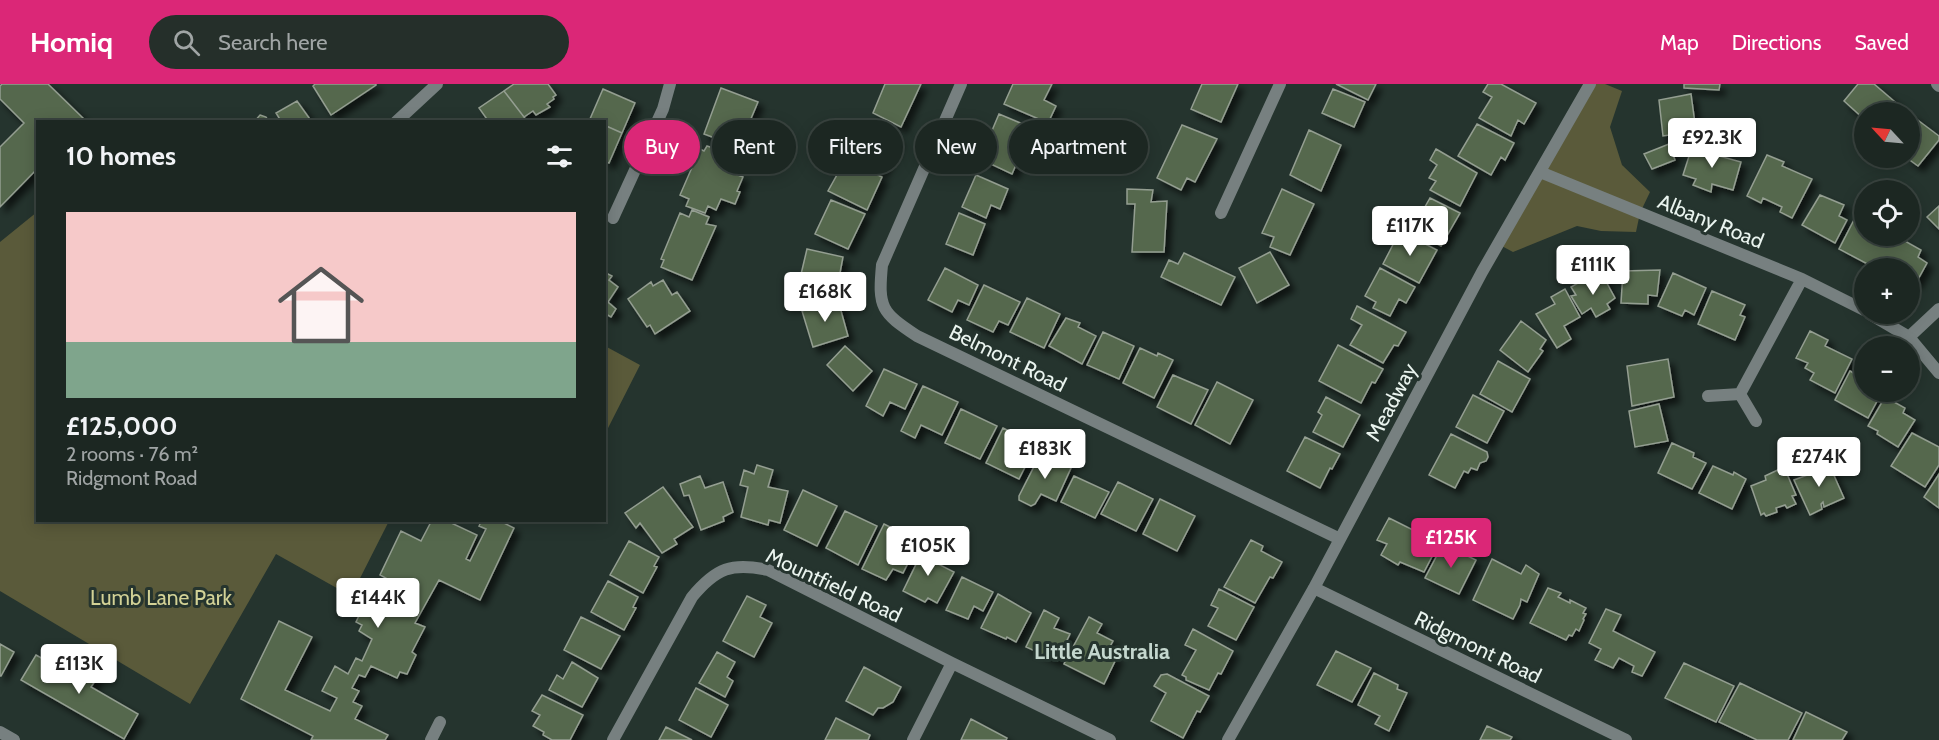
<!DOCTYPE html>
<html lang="en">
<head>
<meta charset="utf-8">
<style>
  body { margin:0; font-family:Cabin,sans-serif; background:#252f2a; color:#f1f3f6; height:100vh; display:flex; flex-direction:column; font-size:22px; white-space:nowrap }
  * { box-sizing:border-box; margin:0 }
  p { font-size:20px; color:#a0a5a5 }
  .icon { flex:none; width:33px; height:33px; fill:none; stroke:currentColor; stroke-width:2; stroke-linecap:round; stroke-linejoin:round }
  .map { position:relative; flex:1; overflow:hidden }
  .sheet { position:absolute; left:36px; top:36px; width:570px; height:402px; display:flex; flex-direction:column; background:#1c2722; border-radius:0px; box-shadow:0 3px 15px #0003,0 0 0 2px #3a4440 }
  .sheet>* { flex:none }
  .banner { position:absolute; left:624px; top:36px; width:570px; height:54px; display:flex; gap:12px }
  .needle { width:39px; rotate:296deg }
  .fabs { position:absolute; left:1854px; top:18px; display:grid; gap:12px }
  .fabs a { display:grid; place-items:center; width:66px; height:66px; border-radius:50%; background:#1c2722; box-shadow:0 3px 15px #0003,0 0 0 2px #3a4440; font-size:30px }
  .price { position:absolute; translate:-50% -51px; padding:0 14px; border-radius:6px; background:#fff; color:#222; font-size:20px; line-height:39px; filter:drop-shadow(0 2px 3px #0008) }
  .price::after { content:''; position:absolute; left:50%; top:36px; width:18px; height:14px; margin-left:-9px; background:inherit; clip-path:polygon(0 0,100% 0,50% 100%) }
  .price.active { background:#db2777; color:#fff }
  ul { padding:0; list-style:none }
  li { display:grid; align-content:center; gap:12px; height:318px; padding:0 30px }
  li+li { border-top:2px solid #3a4440 }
  li span { display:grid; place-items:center; height:186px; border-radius:0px; color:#555 }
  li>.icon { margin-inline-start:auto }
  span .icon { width:108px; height:108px; fill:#fffc; stroke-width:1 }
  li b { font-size:26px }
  h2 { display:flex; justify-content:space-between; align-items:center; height:72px; padding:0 30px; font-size:26px }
  .tag { padding:0 21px; border-radius:27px; background:#1c2722; box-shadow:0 3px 15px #0003,0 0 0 2px #3a4440; font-size:21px; line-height:54px }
  .tag.active { background:#db2777; color:#fff }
  header { display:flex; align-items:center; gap:36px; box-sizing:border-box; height:84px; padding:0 30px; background:#db2777; color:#fff }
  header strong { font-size:28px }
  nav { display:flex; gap:33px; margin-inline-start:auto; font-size:21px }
  .search { width:420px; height:54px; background:#252f2a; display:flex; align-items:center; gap:15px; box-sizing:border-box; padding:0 21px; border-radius:33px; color:#a0a5a5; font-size:22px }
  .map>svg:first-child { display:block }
  .green { fill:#5a5a3a }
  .building { fill:#54684d; stroke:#949e91; stroke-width:1.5; filter:url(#shadow) }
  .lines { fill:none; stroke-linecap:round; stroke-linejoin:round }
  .minor { stroke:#778080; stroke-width:12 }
  .labels { text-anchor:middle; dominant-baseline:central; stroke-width:6; stroke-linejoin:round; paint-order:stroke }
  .street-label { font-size:21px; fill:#eaf4ef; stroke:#25342e }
  .park-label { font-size:21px; fill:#d3d296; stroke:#25342e }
  .neighbourhood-label { font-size:22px; font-weight:bold; fill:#c4d7ce; stroke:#25342e }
</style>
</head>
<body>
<header>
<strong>Homiq</strong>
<div class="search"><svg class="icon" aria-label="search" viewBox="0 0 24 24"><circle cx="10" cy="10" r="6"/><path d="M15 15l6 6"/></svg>Search here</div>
<nav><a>Map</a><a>Directions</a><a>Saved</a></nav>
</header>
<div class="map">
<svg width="1939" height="656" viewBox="0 0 1939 656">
  <defs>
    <filter id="shadow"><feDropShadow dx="5.5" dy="5.5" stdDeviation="3" flood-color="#0009"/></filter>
  </defs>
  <rect width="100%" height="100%" fill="#25342e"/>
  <path class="green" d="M1590,0H1605L1622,7L1610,43L1622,81L1650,108L1640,129L1636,148L1601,147L1577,142L1513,168L1498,160Z
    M37,128L38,436L389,437L351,512L276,470L190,620L0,507V158Z
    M605,262L640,281L605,350Z"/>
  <path class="building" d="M2,0H48L85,36L83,38H38V84L0,123V63L24,39L0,15V2Z
    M315,0H376V1L331,31L313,2Z
    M514,0H548L556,11L553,13L554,15L547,20L550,23L536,31L533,27L524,33L504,7Z
    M885,0H921L901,43L873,29Z
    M1013,0H1052L1044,16L1056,22L1048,39L1004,20Z
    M1202,0H1238L1221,38L1191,25Z
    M1336,0H1376L1368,16Z
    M1488,0H1501L1536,19L1524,40L1518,36L1511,52L1479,34L1492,13L1483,8Z
    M1684,0H1720L1719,6L1684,4Z
    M1858,0H1874L1901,23L1897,28H1864V35L1844,17Z
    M721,4L758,18L739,63L704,50Z
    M603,5L635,19L622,49L604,41V38H596L590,35Z
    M1333,5L1365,18L1354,43L1322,29Z
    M504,7L524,33L527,38H489L479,24Z
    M1691,10L1696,47L1663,52L1659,16Z
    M297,17L312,38H279L281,37L276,29Z
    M999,30L1032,44L1012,90L980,75Z
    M260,31L266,33L269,38H254Z
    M1911,31L1939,52V56L1918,82L1907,74H1910V33Z
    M864,38L898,55L881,88L855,74L863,55L857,52Z
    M1477,40L1514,59L1505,76L1501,73L1491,91L1458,72Z
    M604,41L622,49L609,79L604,77Z
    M1182,41L1217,55L1195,98L1187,94L1181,106L1157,94Z
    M1309,46L1341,61L1321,107L1290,91Z
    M1669,60L1675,76L1652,85L1644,70Z
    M1707,61L1721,64L1719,72L1741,78L1733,106L1712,100L1711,108L1693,101L1696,95L1683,91L1691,66L1704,69Z
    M707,62L737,72L730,88L743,93L737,107L740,108L735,120L721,115L716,126L708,122L705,129L686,122L689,115L680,111L700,65L704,67Z
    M1436,65L1477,89L1460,122L1430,106L1436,97L1429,94L1437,81L1430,76Z
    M837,71L882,93L867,126L828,107L838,89L831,85Z
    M1767,71L1784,78L1782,82L1812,95L1792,134L1780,128L1782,123L1763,114L1761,119L1747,112Z
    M976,91L1008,105L1000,125L991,121L986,134L962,123Z
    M1127,105L1153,106L1151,118L1167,117L1164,168H1132L1135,120H1127Z
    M1282,105L1314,120L1290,171L1270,163L1274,153L1262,149Z
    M1820,111L1844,121L1839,132L1847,136L1835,159L1802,141Z
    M1430,114L1460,129L1441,162L1412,146Z
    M831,116L865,130L848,165L815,150Z
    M1939,122V145L1927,133Z
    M692,126L709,133L706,140L716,142L692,196L661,183L664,176L661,175L680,129L689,133Z
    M959,129L985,140L973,171L946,160Z
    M1856,132L1864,136V152H1878L1885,154L1887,152H1896L1921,166L1918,173L1927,179L1916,199L1910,196V184H1875L1839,165Z
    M1400,147L1437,166L1419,199L1383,180Z
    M807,165L843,173L836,210L798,203Z
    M1270,168L1289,201L1257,219L1239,184Z
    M1184,169L1235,193L1221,221L1161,193L1169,176L1178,180Z
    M945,184L978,201L969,221L958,216L952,228L928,216Z
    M1380,184L1415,203L1406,219L1399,215L1390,232L1373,224L1376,218L1365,212Z
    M1660,186L1657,212L1648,211V220L1621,219L1623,187Z
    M604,188L612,192L609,196L618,203L608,218L616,225L611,233L604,229Z
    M1673,189L1706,204L1694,231L1685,226L1682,232L1658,222Z
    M1603,192L1615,214L1607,220L1610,225L1596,233L1591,224L1582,230L1571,212L1576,211L1571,203L1585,195L1588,201Z
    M663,196L672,211L677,208L690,227L655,250L650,241L647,243L628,215L651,198L653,202Z
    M984,201L1020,218L1008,241L999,237L993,248L967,236Z
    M1565,205L1580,233L1564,242L1571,255L1557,264L1536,230L1555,220L1551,213Z
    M1712,207L1745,221L1740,231L1745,233L1735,256L1698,240Z
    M1027,214L1060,230L1044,264L1010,248Z
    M838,216L848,252L813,263L802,227Z
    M1357,222L1406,248L1398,262L1394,261L1383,279L1350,261L1362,241L1351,235Z
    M1066,234L1080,239L1078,243L1096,252L1082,280L1049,262Z
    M1521,237L1546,256L1540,265L1543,267L1528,288L1500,266Z
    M1810,247L1828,256L1825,262L1852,275L1835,309L1810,296L1814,289L1805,284L1808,279L1796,274Z
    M1103,248L1134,262L1119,295L1087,281Z
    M1338,261L1383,285L1375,299L1372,298L1361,319L1319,297Z
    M845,262L872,287L853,307L827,281Z
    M1140,264L1157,272L1158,269L1173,276L1154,314L1123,299Z
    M1668,275L1674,313L1632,322L1627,282Z
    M1498,277L1530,295L1512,328L1480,310Z
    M884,285L917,300L905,325L890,318L883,332L866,322Z
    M1850,287L1864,295V308H1882L1868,334L1835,316Z
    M1173,291L1208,306L1191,340L1157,323Z
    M1217,298L1253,316L1230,360L1195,341Z
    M923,302L958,318L942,351L921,341L915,354L901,347Z
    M1473,311L1504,327L1487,359L1456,343Z
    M1326,313L1360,331L1343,363L1313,348L1322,331L1318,328Z
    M1885,313L1905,324L1903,329L1915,336L1898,363L1877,350L1878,347L1868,342Z
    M1659,320L1668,357L1635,363L1629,327Z
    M961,325L997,342L980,375L945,359Z
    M1003,344L1036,361L1019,395L986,379Z
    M1912,349L1939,363V381L1925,403L1891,382Z
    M1451,350L1487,368L1488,373L1486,377L1480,379L1477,386L1471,384L1468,389L1464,387L1455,404L1429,391Z
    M1305,353L1340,370L1332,385L1330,384L1320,404L1287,387Z
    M1672,359L1694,369L1693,373L1706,379L1692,405L1658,389Z
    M1041,369L1071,384L1056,417L1041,410L1035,420L1031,422L1019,416V412Z
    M1828,378L1844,414L1824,423L1823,418L1821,420L1822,425L1810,431L1794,396L1810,390L1808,386Z
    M757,381L773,386L768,403L788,407L780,439L769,436L768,441L741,433L748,403L740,401L744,386L754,390Z
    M1713,382L1733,391L1734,388L1746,395L1732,425L1699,409Z
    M1784,383L1796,411L1792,412L1796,420L1787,424L1785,421L1776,424L1777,428L1766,432L1764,429L1761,431L1751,402L1766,396L1765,392Z
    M1939,390V424L1924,413Z
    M700,392L705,404L723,398L733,428L723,433L724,437L701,446L689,411L684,412L680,400Z
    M1074,392L1109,408L1095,434L1061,418Z
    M1118,398L1153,415L1136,447L1101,430Z
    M663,403L693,443L674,455L677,460L662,469L640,439L636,444L625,429Z
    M803,406L837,422L817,462L784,446Z
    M1160,415L1195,432L1177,467L1143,450Z
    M845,427L877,442L858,481L826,464Z
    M1389,434L1439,459L1424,488L1400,478L1398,481L1381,471L1387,460L1377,456Z
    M432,436H445L477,451L466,475L470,477L486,445L479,442L482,436H498L514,444L480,516L439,496L415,539L425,543L412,568L416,571L407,590L400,588L397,594L371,582L365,593L359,591L352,604L359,607L353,618L362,622L355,635L388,651L385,656H311L313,652L241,615L279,537L312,553L285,606L330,627L337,614L322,607L335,582L348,590L356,574L362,577L372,555L359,547L362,541L356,538L367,515L374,519L377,512L394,521L404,504L380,491L401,447L421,457Z
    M884,440L902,449L896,459L914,467L903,489L893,485L886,496L862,485Z
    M1251,456L1263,462L1261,467L1282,478L1273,494L1270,493L1255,519L1224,503Z
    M629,457L659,473L654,482L657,483L643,509L610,491Z
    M926,460L940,466L934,478L954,488L937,519L928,514L925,518L903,507Z
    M1443,460L1476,476L1459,510L1425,494Z
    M1492,475L1521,490L1526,481L1539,490L1527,518L1521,515L1520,521L1513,535L1473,516Z
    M962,493L993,508L983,527L974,522L968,535L946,526Z
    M608,497L638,513L633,523L636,524L624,546L591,528Z
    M1548,504L1561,509L1558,513L1570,519V516L1586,524L1583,529L1586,530L1583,535L1584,536L1579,547L1576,545L1572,552L1569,551L1566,556L1530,539Z
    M1219,505L1254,523L1236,556L1208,542L1218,524L1211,521Z
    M998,510L1031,529L1016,558L1007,553L1006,555L981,544Z
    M747,512L766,521L760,533L772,539L754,573L723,557Z
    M1606,525L1621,531L1613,547L1655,568L1642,592L1632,588L1634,582L1619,574L1613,584L1595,576L1601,565L1589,559Z
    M1044,526L1059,534L1054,544L1070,550L1057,577L1026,563Z
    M581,533L620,552L601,585L564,566Z
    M1089,533L1102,540L1097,549L1113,557L1107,568L1117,573L1104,600L1064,580Z
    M1193,545L1233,567L1221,590L1218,589L1209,606L1186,596V593L1182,591L1196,566L1185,561Z
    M0,560L14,568L1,592H0Z
    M1336,567L1371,584L1352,618L1317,601Z
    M717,568L735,578L727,593L733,597L725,613L699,599Z
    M36,571L59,584L65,576L97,594L91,603L138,630L124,655L21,596Z
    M572,578L598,594L582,623L549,606L557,591L563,595Z
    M1684,579L1734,602L1716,638L1665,614Z
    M864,583L901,603L893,618L883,624H878L873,631L846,617Z
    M1374,589L1398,601L1397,605L1407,609L1389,647L1375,640L1380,632L1358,621Z
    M1167,590L1209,612L1200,628L1197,627L1183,654L1151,637L1166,609L1154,602L1161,591Z
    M1740,599L1802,629L1788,656H1757L1719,638Z
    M696,604L728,621L711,653L679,636Z
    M542,611L583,631L570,656H552L543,651L544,648L533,642L540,631L532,627Z
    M1806,628L1847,648L1842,656H1793Z
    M836,634L870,651L868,656H825Z
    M971,635L1007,654L1006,656H961Z
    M1487,642L1512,653L1510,656H1480Z
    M666,643L692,656H659Z"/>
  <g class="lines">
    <path class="minor" d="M961,0L882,181C878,224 881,228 917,252L1340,455
      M1937,0L1939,2
      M396,38L437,0
      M1540,88L1802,195L1864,226
      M1221,129L1280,0
      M613,134L663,25L670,0
      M1870,230L1909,253L1939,289
      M1909,253L1939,225
      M1740,310L1756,337
      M1708,312L1740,310L1802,195
      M1314,504L1626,656
      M0,648L14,656
      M431,656L440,638
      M613,656L692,513C716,484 732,478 768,486L952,579L1110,656
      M913,656L952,579
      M1228,656L1314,504L1482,188L1590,0"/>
  </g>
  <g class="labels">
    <g class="street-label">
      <text transform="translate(1711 137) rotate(22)">Albany Road</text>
      <text transform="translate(1008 274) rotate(26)">Belmont Road</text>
      <text transform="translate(1391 318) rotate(-62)">Meadway</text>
      <text transform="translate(834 501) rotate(25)">Mountfield Road</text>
      <text transform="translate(1478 563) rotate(26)">Ridgmont Road</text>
    </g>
    <g class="park-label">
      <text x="161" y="513">Lumb Lane Park</text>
    </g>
    <g class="neighbourhood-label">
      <text x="1102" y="567">Little Australia</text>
    </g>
  </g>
</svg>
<div class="fabs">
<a><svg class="needle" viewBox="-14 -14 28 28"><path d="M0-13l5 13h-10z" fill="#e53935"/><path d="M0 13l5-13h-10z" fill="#a0a5a5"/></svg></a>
<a><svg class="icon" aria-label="locate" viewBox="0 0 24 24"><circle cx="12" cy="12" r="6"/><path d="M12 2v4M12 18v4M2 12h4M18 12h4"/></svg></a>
<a>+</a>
<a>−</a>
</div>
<b class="price" style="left:1712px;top:85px">£92.3K</b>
<b class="price" style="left:1410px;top:173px">£117K</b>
<b class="price" style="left:1593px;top:212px">£111K</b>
<b class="price" style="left:825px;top:239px">£168K</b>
<b class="price" style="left:1045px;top:396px">£183K</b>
<b class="price" style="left:1819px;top:404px">£274K</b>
<b class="price active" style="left:1451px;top:485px">£125K</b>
<b class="price" style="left:928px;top:493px">£105K</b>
<b class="price" style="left:378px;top:545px">£144K</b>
<b class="price" style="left:79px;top:611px">£113K</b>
<div class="banner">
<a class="tag active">Buy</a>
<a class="tag">Rent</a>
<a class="tag">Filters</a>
<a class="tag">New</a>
<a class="tag">Apartment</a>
</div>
<section class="sheet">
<h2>10 homes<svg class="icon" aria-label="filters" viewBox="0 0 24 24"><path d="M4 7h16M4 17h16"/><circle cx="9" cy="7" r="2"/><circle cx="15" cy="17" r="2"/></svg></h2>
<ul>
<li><span style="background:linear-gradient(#f6c9c9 70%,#7fa58c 0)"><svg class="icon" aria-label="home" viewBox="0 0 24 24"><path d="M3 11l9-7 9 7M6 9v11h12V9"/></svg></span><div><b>£125,000</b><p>2 rooms · 76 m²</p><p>Ridgmont Road</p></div></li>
</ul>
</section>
</div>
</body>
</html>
